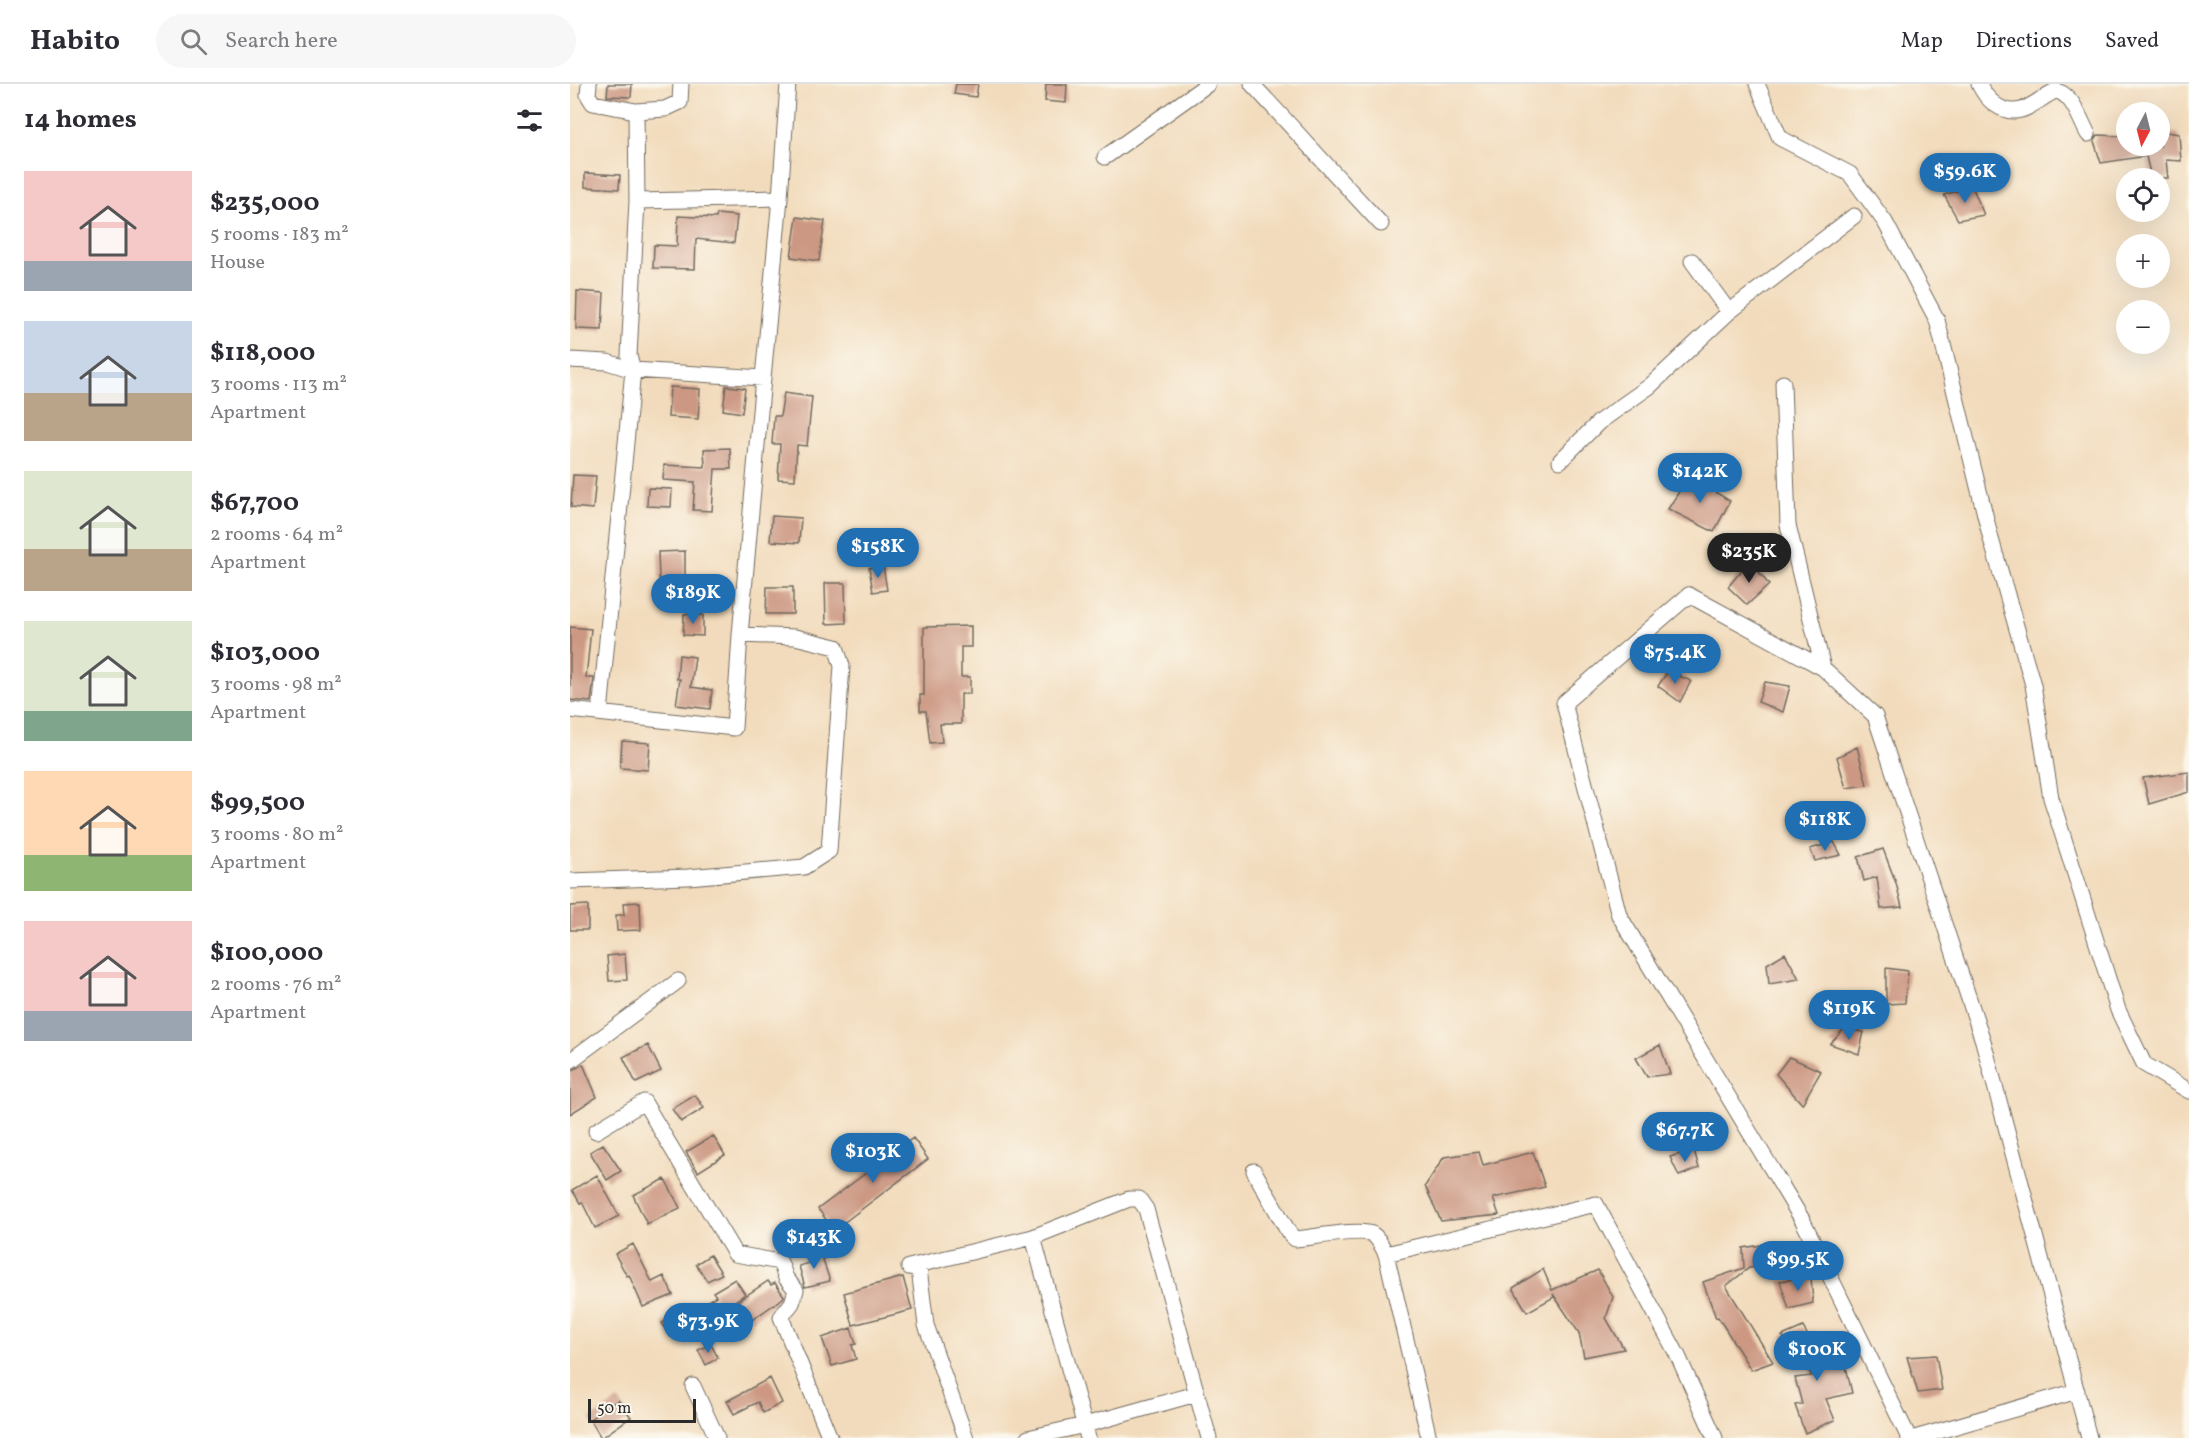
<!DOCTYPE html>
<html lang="en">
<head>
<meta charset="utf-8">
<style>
  body { margin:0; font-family:Vollkorn,serif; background:#f7f7f7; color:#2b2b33; height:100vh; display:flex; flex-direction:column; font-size:22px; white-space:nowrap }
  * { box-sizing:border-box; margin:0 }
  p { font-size:20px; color:#7c7c81 }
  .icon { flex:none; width:33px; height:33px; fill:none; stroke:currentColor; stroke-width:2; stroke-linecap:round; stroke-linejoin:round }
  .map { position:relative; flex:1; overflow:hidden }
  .details { display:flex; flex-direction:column; background:#fff; width:570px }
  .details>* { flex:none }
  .needle { width:39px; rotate:187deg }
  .buttons { position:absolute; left:1546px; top:18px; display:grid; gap:12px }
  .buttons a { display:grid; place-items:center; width:54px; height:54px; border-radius:50%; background:#fff; box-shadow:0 6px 24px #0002; font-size:30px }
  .scale { position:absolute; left:18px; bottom:15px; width:108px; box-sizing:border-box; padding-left:6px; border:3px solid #2b2b2b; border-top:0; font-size:16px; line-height:21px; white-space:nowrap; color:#2b2b2b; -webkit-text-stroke:4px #fbf7ec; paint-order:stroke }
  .price { position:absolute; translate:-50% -51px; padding:0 14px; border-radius:21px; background:#1f6fb2; color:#fff; font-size:20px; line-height:39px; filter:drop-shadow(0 2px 3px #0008) }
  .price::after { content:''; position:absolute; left:50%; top:36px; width:18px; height:14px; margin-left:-9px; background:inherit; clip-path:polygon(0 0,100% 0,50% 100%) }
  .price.on { background:#222; color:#fff }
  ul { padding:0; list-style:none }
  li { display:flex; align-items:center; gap:18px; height:150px; padding:0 24px }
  li span { display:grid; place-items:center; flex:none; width:168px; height:120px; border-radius:0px; color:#555 }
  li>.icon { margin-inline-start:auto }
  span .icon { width:72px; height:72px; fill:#fffc; stroke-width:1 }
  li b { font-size:26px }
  h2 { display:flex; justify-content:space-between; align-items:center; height:72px; padding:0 24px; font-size:26px }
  header { display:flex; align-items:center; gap:36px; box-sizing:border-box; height:84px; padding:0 30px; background:#fff; border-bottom:2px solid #e1e1e2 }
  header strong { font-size:28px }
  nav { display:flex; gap:33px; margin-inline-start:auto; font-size:21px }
  .search { width:420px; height:54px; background:#f7f7f7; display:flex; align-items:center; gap:15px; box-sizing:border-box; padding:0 21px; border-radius:33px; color:#7c7c81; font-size:22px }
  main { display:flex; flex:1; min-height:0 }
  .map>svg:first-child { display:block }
  .building { fill:#cc9883 }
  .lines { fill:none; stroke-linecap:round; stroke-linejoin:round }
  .minor-casing { stroke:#71695e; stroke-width:17 }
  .minor { stroke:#fff; stroke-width:15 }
</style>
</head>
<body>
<header>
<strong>Habito</strong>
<div class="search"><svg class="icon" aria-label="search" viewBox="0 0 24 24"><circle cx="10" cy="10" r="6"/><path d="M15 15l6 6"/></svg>Search here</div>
<nav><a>Map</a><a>Directions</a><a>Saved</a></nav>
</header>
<main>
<section class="details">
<h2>14 homes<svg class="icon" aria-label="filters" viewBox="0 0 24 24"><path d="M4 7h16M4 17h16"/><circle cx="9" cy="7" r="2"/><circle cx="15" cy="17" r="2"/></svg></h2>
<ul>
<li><span style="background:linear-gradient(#f6c9c9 75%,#9aa5b1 0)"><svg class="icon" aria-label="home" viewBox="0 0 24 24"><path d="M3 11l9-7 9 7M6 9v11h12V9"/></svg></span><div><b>$235,000</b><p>5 rooms · 183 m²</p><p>House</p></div></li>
<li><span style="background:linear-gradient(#c9d6e8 60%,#b9a48a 0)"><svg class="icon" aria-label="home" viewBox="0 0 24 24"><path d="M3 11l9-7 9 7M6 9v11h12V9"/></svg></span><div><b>$118,000</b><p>3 rooms · 113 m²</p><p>Apartment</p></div></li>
<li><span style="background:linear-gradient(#dfe7d0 65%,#b9a48a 0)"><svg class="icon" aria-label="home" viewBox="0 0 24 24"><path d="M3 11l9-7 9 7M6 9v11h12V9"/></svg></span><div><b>$67,700</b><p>2 rooms · 64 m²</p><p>Apartment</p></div></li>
<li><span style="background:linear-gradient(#dfe7d0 75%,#7fa58c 0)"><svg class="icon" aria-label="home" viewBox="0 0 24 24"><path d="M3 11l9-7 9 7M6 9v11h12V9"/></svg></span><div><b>$103,000</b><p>3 rooms · 98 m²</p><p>Apartment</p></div></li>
<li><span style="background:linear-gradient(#ffd9b3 70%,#8fb573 0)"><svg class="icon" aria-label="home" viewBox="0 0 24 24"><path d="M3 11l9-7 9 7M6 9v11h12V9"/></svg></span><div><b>$99,500</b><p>3 rooms · 80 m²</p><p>Apartment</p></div></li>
<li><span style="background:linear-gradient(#f6c9c9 75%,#9aa5b1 0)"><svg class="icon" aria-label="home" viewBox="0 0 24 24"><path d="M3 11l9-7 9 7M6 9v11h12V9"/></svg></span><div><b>$100,000</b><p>2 rooms · 76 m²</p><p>Apartment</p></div></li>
</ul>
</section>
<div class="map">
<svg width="1619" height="1354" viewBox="0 0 1619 1354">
  <rect width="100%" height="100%" fill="#fbf7ec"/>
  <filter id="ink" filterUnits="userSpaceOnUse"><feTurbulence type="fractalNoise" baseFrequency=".0167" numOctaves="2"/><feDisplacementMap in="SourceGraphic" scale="12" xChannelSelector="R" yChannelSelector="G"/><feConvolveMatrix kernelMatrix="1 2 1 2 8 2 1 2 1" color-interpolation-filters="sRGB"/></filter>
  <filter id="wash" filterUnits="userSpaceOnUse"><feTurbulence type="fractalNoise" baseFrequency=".008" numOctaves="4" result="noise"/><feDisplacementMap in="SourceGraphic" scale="24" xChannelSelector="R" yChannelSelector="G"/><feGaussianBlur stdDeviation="1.35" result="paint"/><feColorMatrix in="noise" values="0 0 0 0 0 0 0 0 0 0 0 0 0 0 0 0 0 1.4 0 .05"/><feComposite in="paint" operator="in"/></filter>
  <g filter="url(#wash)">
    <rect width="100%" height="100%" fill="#f2dbbc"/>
    <g id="blocks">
      <path class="building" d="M38,0H62L61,13L37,12Z
        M386,0H408L406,13L384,10Z
        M476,0H497L496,19L475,17Z
        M1590,47L1609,50L1611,77L1596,76L1598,94H1581L1576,72L1531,79L1524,57L1528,51L1552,52L1555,62H1590Z
        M15,89L50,91L49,105L15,103Z
        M1402,102L1414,131L1388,136L1374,111Z
        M147,130L167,132L164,159L126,155L125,185L83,184L84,161L107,162L108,132L146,134Z
        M227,133L255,137L249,177L221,173Z
        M7,207L34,209L32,246L6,245Z
        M156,302L175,304L172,329L153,326Z
        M100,303L130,305L128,335L98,333Z
        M214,309L242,313L237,362L227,361L225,396L208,395L210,360H202L204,332H210Z
        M160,364L161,385H145L142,427L123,426L125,398L93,396L94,381L135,383L134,365Z
        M3,391L26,392L23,425L1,423Z
        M1119,392L1160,417L1144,448L1098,425Z
        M78,404L102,405L101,423L77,422Z
        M202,432L231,434L229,459L200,457Z
        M115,467V494L89,495L88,468Z
        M1180,476L1199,501L1177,521L1158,503Z
        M313,482L317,506L303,508L299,484Z
        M255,499H275L276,539L256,540Z
        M126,501L154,502L153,525L125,524Z
        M197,503H223V530H196Z
        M114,530L133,531V552L113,551Z
        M401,542V563H391V593H400V610H391V640H370L372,658L360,659L356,627H350V611H354V543Z
        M0,543L21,545L16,594H24L21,618L0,616Z
        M109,571L125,573L121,603L142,606L140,625L106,621L110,595H107Z
        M1098,587L1121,597L1110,618L1088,602Z
        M1195,598L1220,602L1213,628L1188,618Z
        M52,657L80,659L78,686L50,684Z
        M1287,663L1297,701L1276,704L1267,673Z
        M1619,688V708L1579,720L1573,694Z
        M1264,758L1271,771L1245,777L1240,765Z
        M1313,765L1326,799L1332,823L1311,825L1307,793L1294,797L1288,773Z
        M70,818L71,846L47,847L46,831H54L53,819Z
        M18,821V846H0V822Z
        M1215,869L1229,895L1199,900L1197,880Z
        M55,870L57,896L39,897L37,872Z
        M1316,884L1338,887L1335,919L1316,920Z
        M1274,945L1294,948L1289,970L1260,960Z
        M78,961L91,987L66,999L53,973Z
        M1090,961L1100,990L1077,993L1066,974Z
        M1219,973L1251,987L1232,1020L1206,990Z
        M13,980L27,1013L0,1030V988Z
        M125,1011L134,1024L111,1038L102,1025Z
        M143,1052L155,1071L128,1088L116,1068Z
        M343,1054L358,1075L264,1146L248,1125Z
        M33,1060L51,1087L37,1096L20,1068Z
        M1124,1066L1129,1084L1109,1092L1100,1073Z
        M909,1068L913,1081L963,1068L975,1103L923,1114L929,1131L871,1137L855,1102L874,1073Z
        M27,1091L49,1132L25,1144L12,1118L10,1119L2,1106Z
        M95,1095L110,1124L77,1140L63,1111Z
        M1211,1158V1179L1179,1184L1156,1202L1203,1278L1181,1286L1148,1233L1146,1234L1133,1198L1174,1184L1173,1164Z
        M63,1160L82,1198L94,1192L103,1211L73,1223L59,1191L57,1192L45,1170Z
        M249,1165L260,1197L235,1203L229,1182L239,1179L236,1169Z
        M140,1171L152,1190L137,1197L126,1180Z
        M973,1185L982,1206L1028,1186L1043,1213L1036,1234L1054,1265L1014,1273L1009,1249L983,1210L984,1213L957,1228L943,1204Z
        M333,1193L342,1226L283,1241L274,1209Z
        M1241,1193L1243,1219L1219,1225L1210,1197Z
        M165,1195L175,1210L147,1229L138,1217L146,1212L143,1208Z
        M198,1197L201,1201L205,1199L214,1212L213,1214L182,1236L168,1217Z
        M105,1232L112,1244L100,1252L92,1239Z
        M1233,1243L1247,1268L1256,1264L1268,1285L1276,1283L1282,1309L1256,1315L1265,1336L1235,1349L1225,1321L1232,1320L1225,1294L1242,1292L1229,1271L1212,1252Z
        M281,1244L286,1260L282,1261L286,1275L262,1282L252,1254Z
        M141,1260L148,1274L136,1281L128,1266Z
        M1366,1271L1372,1306L1348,1309L1337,1273Z
        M200,1294L212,1319L193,1329L188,1318L164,1330L157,1317Z
        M48,1316L61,1333L31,1354L20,1335Z"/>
    </g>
  </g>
  <g filter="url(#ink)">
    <use href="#blocks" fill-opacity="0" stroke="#71695e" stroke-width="1.5"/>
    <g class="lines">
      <g class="minor-casing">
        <path id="minor" d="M19,0L18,11L23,19L66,27
          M682,0L811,140
          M1187,0L1210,54L1280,90L1315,138L1367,236L1421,455L1463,601L1481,714L1548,926L1574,980L1619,1007
          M1409,0C1416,15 1431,31 1451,26C1462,23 1474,12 1485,7C1502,8 1510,36 1518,50
          M535,73L638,0
          M210,114L218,0
          M67,117L210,114L193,294
          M1122,177L1159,228
          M0,276L37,278L63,286L193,294L170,551L164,644L0,626
          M1213,299L1218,441L1253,584
          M990,377L1029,338L1080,302L1159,228L1284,132
          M30,629L63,286L59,272L67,117L66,27L95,25L110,18L111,0
          M0,797L118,793L234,783L259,767L272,582L266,563L225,553L170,551
          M0,977L108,897
          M26,1047L74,1018L165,1170L210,1178L216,1194L226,1206L222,1219L211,1233L260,1354
          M684,1087L719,1149L725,1155C741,1154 790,1144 802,1150C809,1154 812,1163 816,1170
          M463,1153L518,1354
          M339,1183L463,1153L559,1115H569L576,1125L639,1354
          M339,1183L349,1185L356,1241L396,1354
          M123,1302L147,1354
          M458,1354L515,1341L626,1310
          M859,1354L816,1170L1026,1120L1108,1272L1145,1354
          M1339,1354L1233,1137L1049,831L994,619L1119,511L1253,584L1305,632L1413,957L1519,1354
          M1345,1354L1507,1307"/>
      </g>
      <use href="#minor" class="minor"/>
    </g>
  </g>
</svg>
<div class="buttons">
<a><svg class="needle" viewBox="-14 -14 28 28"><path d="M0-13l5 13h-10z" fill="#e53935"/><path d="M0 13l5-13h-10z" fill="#7c7c81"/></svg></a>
<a><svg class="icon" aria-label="locate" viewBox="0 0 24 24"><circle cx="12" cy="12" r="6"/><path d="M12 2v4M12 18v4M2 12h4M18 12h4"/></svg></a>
<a>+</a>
<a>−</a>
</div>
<div class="scale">50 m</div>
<b class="price" style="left:1395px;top:120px">$59.6K</b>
<b class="price" style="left:1130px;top:420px">$142K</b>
<b class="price" style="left:308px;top:495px">$158K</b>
<b class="price on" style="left:1179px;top:500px">$235K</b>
<b class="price" style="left:123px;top:541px">$189K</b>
<b class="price" style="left:1105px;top:601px">$75.4K</b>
<b class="price" style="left:1255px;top:768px">$118K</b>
<b class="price" style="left:1279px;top:957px">$119K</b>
<b class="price" style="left:1115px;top:1079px">$67.7K</b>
<b class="price" style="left:303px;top:1100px">$103K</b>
<b class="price" style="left:244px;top:1186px">$143K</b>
<b class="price" style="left:1228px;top:1208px">$99.5K</b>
<b class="price" style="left:138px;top:1270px">$73.9K</b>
<b class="price" style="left:1247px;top:1298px">$100K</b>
</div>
</main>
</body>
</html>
